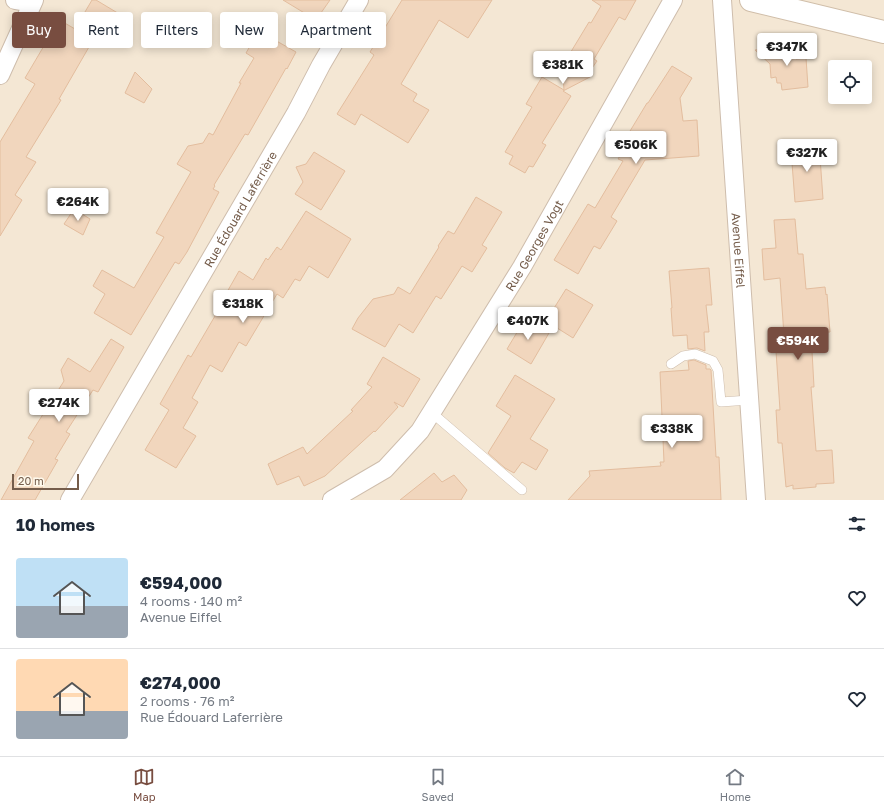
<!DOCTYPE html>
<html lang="en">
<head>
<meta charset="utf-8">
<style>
  body { margin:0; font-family:"Golos Text",sans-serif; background:#f2f2f3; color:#1f2937; height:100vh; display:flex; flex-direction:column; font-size:15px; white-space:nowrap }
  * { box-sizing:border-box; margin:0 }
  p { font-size:13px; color:#747a83 }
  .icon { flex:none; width:22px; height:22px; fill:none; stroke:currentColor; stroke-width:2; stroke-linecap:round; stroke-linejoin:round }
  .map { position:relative; height:500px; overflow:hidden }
  .details { display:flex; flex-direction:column; background:#fff; flex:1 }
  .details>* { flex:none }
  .hud { position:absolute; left:12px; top:12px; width:400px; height:36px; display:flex; gap:8px }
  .fabs { position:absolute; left:828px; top:60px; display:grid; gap:8px }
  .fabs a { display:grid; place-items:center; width:44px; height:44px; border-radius:4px; background:#fff; box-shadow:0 2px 10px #0003; font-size:20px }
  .scale { position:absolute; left:12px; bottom:10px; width:67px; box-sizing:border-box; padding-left:4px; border:2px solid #755d4b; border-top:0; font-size:11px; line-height:14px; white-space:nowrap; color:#755d4b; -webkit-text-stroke:3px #fff9ec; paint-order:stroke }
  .price { position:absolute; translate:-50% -34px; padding:0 9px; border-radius:4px; background:#fff; color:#222; font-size:13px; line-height:26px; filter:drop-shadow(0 1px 2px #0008) }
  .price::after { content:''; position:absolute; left:50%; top:24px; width:12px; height:9px; margin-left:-6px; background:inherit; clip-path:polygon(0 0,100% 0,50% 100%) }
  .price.current { background:#784d40; color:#fff }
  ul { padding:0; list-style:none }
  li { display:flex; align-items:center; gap:12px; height:100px; padding:0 16px }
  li+li { border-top:1px solid #e0e1e3 }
  li span { display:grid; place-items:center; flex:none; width:112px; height:80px; border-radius:4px; color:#555 }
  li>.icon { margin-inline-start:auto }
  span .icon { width:48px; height:48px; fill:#fffc; stroke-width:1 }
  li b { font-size:17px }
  h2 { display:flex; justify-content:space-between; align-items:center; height:48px; padding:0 16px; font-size:17px }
  .pill { padding:0 14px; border-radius:4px; background:#fff; box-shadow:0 2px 10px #0003; font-size:14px; line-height:36px }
  .pill.current { background:#784d40; color:#fff }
  .menu { display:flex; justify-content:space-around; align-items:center; height:56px; border-top:1px solid #e0e1e3; background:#fff; font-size:11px; color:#747a83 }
  .menu a { display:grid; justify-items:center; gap:2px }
  .menu .current { color:#784d40 }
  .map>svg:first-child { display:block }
  .residential { fill:#f4e7d4; fill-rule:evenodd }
  .building { fill:#f1d6bd; stroke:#e3bd9e }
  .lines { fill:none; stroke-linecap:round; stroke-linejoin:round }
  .lane-casing { stroke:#cebdac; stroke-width:10 }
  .street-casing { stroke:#cebdac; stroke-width:20 }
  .secondary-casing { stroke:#d0bea9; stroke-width:24 }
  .lane { stroke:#fff; stroke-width:9 }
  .street { stroke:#fff; stroke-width:18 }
  .secondary { stroke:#fff; stroke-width:22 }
  .labels { text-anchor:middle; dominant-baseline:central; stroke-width:4; stroke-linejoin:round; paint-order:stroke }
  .street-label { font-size:12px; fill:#755d4b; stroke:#fff9ec }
</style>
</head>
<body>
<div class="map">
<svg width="884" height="500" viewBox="0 0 884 500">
  <rect width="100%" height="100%" fill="#fcf5e5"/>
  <path class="residential" d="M0,0H884V500H0ZM835,67H865V97H835Z"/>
  <path class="building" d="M92,0H96L121,15L103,46L93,40L59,99L61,100L26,157L36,162L15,195L22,200L0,236V142L35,84L25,78L51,34L55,36L63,22L75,29Z
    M283,0H330L316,20Z
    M402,0H492L468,38L439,20L401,84L417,94L413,101L429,110L408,143L361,114L355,125L337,114L374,55L370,52Z
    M592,0H636L625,20L619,17L594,59L597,61L590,71V77L563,91L571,96L542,143L546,145L533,167L529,166L525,173L509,164L513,156L505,152L532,107L526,104L542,77L564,90L562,62L565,56L569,55L589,22L591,23L601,6Z
    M257,30L296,52L287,69L286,68L248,135L245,134L214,185L215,186L213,189L219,192L187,252L179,264L175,262L131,335L94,313L105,294L93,286L102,270L134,288L164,237L156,233L191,172L177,164L188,146L203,143L209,133L213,135L241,83H239L254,58L246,53L250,46L248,45Z
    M795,47L796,59L806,58L808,87L782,90L781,83H777L776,77L771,78L770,64L755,50Z
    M672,66L692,78L680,98L683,121L697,120L699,156L645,160L611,217L617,221L600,249L594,246L578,274L554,260L588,204L595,208L623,161L618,159L625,148L621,146L647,103H648Z
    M135,72L152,89L144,103L125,93Z
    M819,143L823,199L795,202L792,163L793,162L792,146Z
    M314,152L345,171L321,210L295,194L303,182L296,167L306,164Z
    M476,197L502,212L482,245L487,248L472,272L462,266L441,299L436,296L413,333L399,324L385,347L352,329L358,318L373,299L394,294L398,287L410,294L439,247L438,246L448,231L454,234Z
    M74,209L90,219L83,235L64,224Z
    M306,211L351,239L328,278L309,266L300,281L295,279L283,298L277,294L246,346L239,342L222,372L210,365L192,398L198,402L183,428L196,436L176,468L145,450L169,410L160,404L188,355L191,357L215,316L227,293V292L239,271L253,280L266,258L268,260L277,247L281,250Z
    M795,219L798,254H803L806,289L825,287L826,295L827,294L830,332L811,333L814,387H811L816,451L832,450L834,483L816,484V487L793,489V485L786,487L782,443H778L776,410H780L776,351L785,350L780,278L764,280L762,249L776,248L774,220Z
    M709,268L712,305H706L709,332H704L705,351L697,348L688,349L687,335L673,336L671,308H672L669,271Z
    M566,289L593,305L573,338L546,321Z
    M525,319L549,333L531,364L507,349Z
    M111,339L124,347L98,392L93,390L66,432L70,434L55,459L58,460L35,500H1L34,441L28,438L64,381L61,370L68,358L90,372Z
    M383,357L420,379L403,407L394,402L398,407L375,432L374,431L325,476L304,486L299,476L277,485L268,464L303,447L307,454L353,411L351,410L372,387L367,384Z
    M694,360L706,365V369H710L711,370L716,457H719L721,500H568L590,476L589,471L661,466L660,462H664L660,372L689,370L688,361Z
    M515,375L555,399L530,439L548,450L536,470L522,462L514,473L505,468L488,453L511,416L496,406Z
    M434,473L442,482L454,475L467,490L461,500H400Z"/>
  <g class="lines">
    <g class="lane-casing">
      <path id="lane" d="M671,364L683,356L695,354L713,361L718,370L721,402L749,400
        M431,412L522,490"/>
    </g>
    <g class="street-casing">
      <g id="street">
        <path d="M15,0L32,3"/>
        <path id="s1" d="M722,0L756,500"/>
        <path d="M0,75L34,0"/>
        <path id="s2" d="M70,500L296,113L321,65L359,0"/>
        <path id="s3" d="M332,500L385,469L420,431L522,267L673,0"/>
      </g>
    </g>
    <g class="secondary-casing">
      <path id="secondary" d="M751,0L884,32"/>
    </g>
    <use href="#lane" class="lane"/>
    <use href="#street" class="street"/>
    <use href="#secondary" class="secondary"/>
  </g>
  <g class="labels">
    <g class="street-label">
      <text stroke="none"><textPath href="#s2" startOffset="337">Rue Édouard Laferrière</textPath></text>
      <text stroke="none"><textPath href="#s3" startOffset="331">Rue Georges Vogt</textPath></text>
      <text stroke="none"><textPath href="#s1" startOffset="251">Avenue Eiffel</textPath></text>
    </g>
  </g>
</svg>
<div class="fabs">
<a><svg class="icon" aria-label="locate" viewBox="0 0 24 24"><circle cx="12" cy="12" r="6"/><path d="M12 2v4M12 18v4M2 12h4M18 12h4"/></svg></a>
</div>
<div class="scale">20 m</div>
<b class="price" style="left:787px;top:67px">€347K</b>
<b class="price" style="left:563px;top:85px">€381K</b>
<b class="price" style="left:636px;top:165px">€506K</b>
<b class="price" style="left:807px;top:173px">€327K</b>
<b class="price" style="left:78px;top:222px">€264K</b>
<b class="price" style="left:243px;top:324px">€318K</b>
<b class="price" style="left:528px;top:341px">€407K</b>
<b class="price current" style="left:798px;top:361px">€594K</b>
<b class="price" style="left:59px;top:423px">€274K</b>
<b class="price" style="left:672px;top:449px">€338K</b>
<div class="hud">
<a class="pill current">Buy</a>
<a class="pill">Rent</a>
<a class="pill">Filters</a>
<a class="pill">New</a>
<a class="pill">Apartment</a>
</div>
</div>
<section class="details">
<h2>10 homes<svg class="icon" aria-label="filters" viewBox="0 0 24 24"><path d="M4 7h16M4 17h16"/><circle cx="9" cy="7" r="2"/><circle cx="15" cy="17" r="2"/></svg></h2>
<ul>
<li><span style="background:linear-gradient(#bfe0f5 60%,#9aa5b1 0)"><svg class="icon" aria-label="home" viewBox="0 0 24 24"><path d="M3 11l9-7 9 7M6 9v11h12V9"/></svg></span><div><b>€594,000</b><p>4 rooms · 140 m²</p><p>Avenue Eiffel</p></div><svg class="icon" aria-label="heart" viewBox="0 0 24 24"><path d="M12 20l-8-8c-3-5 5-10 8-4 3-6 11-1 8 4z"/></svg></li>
<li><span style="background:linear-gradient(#ffd9b3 65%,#9aa5b1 0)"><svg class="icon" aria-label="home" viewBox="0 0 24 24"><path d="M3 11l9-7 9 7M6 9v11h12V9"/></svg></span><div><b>€274,000</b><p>2 rooms · 76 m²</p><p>Rue Édouard Laferrière</p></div><svg class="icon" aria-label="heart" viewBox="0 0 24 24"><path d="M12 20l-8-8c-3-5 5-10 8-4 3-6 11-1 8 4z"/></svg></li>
</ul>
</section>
<nav class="menu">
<a class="current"><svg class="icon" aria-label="map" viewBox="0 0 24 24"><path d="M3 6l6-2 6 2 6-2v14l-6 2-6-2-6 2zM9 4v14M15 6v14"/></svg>Map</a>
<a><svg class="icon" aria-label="saved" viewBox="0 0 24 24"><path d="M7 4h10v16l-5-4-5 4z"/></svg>Saved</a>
<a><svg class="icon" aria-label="home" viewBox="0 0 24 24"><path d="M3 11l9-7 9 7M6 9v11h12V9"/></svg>Home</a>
</nav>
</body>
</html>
